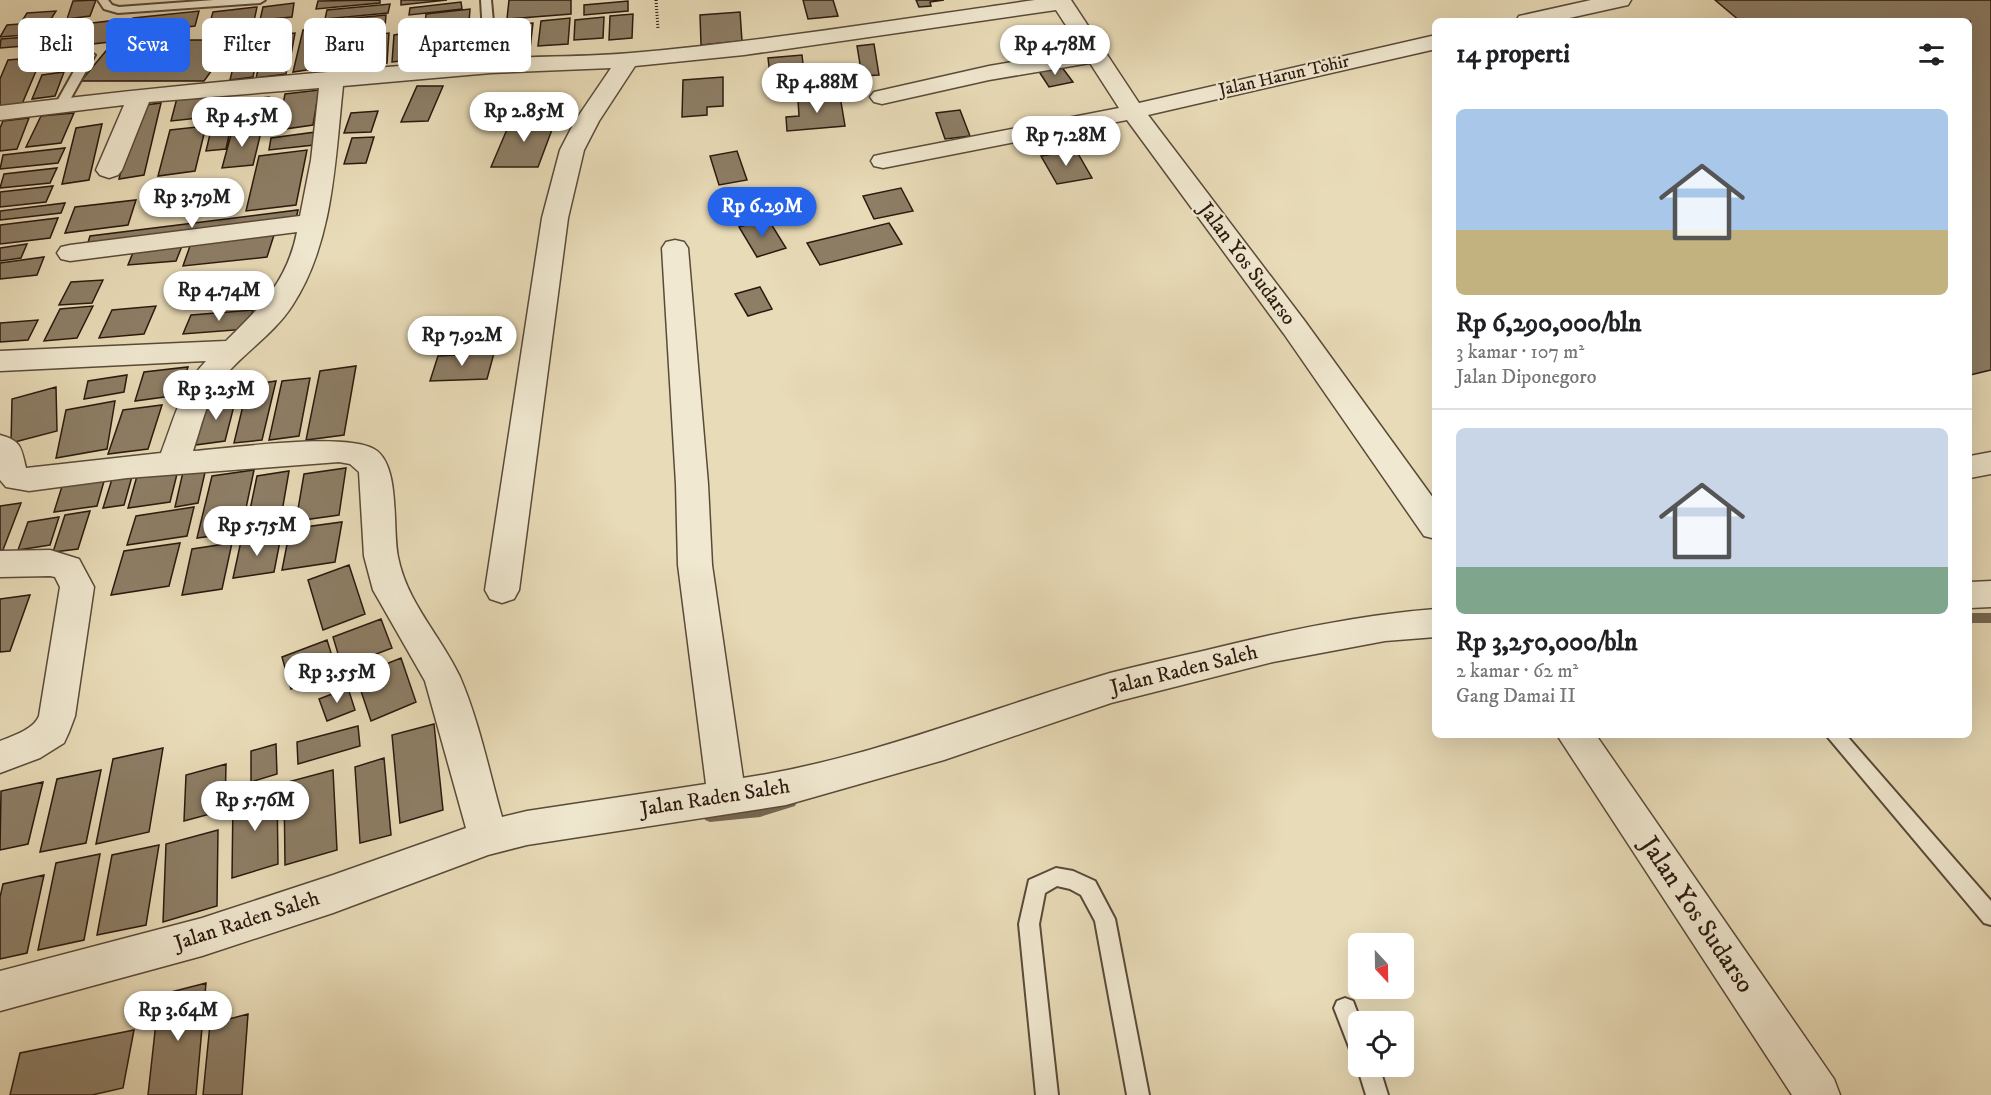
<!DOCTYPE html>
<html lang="id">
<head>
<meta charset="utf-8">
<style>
  body { margin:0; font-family:"IM FELL DW Pica",serif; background:#f6f6f6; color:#202124; height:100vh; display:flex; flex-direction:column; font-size:22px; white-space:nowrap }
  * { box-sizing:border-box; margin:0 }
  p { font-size:20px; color:#757577 }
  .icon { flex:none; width:33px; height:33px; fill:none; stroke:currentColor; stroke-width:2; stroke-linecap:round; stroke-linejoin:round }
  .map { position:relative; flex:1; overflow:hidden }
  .panel { position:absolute; left:1432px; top:18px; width:540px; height:720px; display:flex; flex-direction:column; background:#fff; border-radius:9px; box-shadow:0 6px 24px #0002 }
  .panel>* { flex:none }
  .hud { position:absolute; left:18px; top:18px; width:570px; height:54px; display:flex; gap:12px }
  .needle { width:39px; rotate:158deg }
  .buttons { position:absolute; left:1348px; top:933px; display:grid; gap:12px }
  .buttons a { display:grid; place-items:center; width:66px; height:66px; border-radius:9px; background:#fff; box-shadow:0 6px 24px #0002; font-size:30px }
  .price { position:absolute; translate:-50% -51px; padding:0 14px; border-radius:21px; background:#fff; color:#222; font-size:20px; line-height:39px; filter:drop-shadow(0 2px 3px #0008) }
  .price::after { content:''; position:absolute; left:50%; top:36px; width:18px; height:14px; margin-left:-9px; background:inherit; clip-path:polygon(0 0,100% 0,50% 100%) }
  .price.current { background:#2563eb; color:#fff }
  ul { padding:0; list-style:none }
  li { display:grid; align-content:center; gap:12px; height:318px; padding:0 24px }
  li+li { border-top:2px solid #e0e0e0 }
  li span { display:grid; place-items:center; height:186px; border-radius:9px; color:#555 }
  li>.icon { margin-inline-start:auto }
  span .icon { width:108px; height:108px; fill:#fffc; stroke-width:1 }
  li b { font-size:26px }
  h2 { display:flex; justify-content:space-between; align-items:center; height:72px; padding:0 24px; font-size:26px }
  .pill { padding:0 21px; border-radius:9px; background:#fff; box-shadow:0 6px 24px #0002; font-size:21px; line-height:54px }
  .pill.current { background:#2563eb; color:#fff }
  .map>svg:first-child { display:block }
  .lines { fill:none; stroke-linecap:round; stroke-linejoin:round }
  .stream { fill:#766652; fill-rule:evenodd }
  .building { fill:#8d7e66; stroke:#2b190f; stroke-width:1.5 }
  .lane-casing { stroke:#5a4a39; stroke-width:4 }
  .street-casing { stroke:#5a4a39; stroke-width:3 }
  .path { stroke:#2b190f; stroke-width:3; stroke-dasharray:1 2; stroke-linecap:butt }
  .lane { fill:#f0e8d0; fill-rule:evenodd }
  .street { fill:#f0e8d0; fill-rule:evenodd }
  .labels { text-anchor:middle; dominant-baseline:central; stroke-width:4.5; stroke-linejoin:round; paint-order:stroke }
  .far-street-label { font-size:18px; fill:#2b190f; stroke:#f0e8d0 }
  .street-label { font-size:21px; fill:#2b190f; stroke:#f0e8d0 }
  .near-street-label { font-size:26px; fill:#2b190f; stroke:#f0e8d0 }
</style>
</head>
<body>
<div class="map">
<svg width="1991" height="1095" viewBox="0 0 1991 1095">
  <rect width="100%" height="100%" fill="#e8dbb7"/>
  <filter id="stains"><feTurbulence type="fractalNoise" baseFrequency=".00333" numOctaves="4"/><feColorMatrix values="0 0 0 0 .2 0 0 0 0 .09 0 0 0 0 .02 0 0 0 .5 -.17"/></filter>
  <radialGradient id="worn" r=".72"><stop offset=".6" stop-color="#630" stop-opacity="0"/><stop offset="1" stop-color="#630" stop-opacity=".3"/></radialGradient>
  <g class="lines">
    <path class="stream" d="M1970,613H1991V623H1970Z
      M790,796L795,798L797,802L795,806L760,817L710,822L705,820L703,816L705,812L710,810L760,805Z"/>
  </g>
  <path class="building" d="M96,0L90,16L67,19L73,1Z
    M380,0V3L316,9L318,1Z
    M401,0H447L401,5Z
    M509,0H571V14L507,19Z
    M803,0H833L838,16L808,19Z
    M916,0H944L930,2L931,6L919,7Z
    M1715,0H1991V370L1970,375V21H1740Z
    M628,1V11L584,15V5Z
    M461,2L462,9L409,15L410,8Z
    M294,3L292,17L260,20L263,7Z
    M390,4L388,13L325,19L327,10Z
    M257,7L254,21L209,26L213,12Z
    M470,9L469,22L425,27L426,14Z
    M56,11L51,19L22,21L27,13Z
    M199,11L195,26L127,34L133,18Z
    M740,12L742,41L701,45L700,15Z
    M633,14L632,38L609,40L610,16Z
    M386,15L385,27L341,32L344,19Z
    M604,17L603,38L574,40L575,20Z
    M570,18L568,44L538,46L541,21Z
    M118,20L110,42L65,47L75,25Z
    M58,21L51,33L0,37L7,25Z
    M533,23L530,49L497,51L501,26Z
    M462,26L460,60L418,65L420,31Z
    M322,28L313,69L293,72L303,30Z
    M414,32L412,60L392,62L394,35Z
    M295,33L291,55L260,58L265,36Z
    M389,33L387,63L356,66L360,37Z
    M65,34L60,43L0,48L1,39Z
    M347,34L341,61L320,63L327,35Z
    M115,40H234L204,81H81Z
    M260,44L253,77L230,80L238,46Z
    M874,44L879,75L862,76L857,46Z
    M802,55L804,73L770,75L768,58Z
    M42,57L22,104L0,107V79L8,60Z
    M289,58L286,74L256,78L260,61Z
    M1061,66L1073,82L1049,87L1038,70Z
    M64,72L55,96L32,99L42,75Z
    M830,75L831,94L801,96L800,77Z
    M723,77V106L707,107V115L682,117L683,80Z
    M417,86H443L428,121L401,122Z
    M319,90L313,125L278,130L285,94Z
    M214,93L208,117L171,121L177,98Z
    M840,96L845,126L787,131L786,117L799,116L798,100Z
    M269,97L263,122L236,125L242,100Z
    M236,102L226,149L206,151L217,105Z
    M161,103L144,175L119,179L138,106Z
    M960,110L970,136L945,139L936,113Z
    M378,111L371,132L344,133L351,113Z
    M74,113L61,143L26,147L41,116Z
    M29,118L17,149L0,151V128L3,121Z
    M556,119L538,167H491L511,120Z
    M102,124L89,180L62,184L76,128Z
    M206,126L195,171L158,176L170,130Z
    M262,128L253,165L222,168L232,131Z
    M316,132L314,145L269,150L271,138Z
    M374,137L366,163L344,164L352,138Z
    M65,148L58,163L0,169L3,155Z
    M307,150L296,205L246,211L259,156Z
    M1076,150L1092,178L1057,184L1041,156Z
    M737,151L747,180L719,185L710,156Z
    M57,168L50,183L0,188L4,174Z
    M53,186L46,202L0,207V192Z
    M901,188L913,211L874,219L863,196Z
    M136,200L128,225L65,233L75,207Z
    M65,203L61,213L0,220V211Z
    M298,210L295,223L86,249L90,236Z
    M58,218L50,238L0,244V225Z
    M768,219L786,248L757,257L739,227Z
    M889,223L902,244L820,265L807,243Z
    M274,235L267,257L183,266L191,243Z
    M27,244L21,258L0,261V248Z
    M182,246L176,261L128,265L134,250Z
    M44,257L37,275L0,279V263Z
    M103,280L92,303L59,305L71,282Z
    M270,287L264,302L183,308L189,293Z
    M760,287L772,309L748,316L735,294Z
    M93,306L77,338L44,341L60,309Z
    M156,306L144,334L99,338L112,310Z
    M253,310L247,329L183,334L191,315Z
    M38,320L28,340L0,342V323Z
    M494,353L487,379L430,381L438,356Z
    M356,366L344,435L306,440L320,371Z
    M188,367L179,395L135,401L144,372Z
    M127,375L124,392L84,399L88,381Z
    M310,378L299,436L269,440L282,381Z
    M276,381L262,440L234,443L248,385Z
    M56,387L57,431L11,443L12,399Z
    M236,398L225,441L195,445L207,401Z
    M115,401L107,449L56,458L66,410Z
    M162,405L148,449L108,454L123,410Z
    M206,468L198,503L175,507L183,472Z
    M346,468L339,515L296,521L304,474Z
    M178,470L170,502L128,508L137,476Z
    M254,470L241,532L197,538L212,476Z
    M289,471L279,529L245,534L257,476Z
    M133,473L124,505L103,508L113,476Z
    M106,474L97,506L54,512L64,480Z
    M21,503L3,550L0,551V506Z
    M194,507L187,536L127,545L136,516Z
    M90,511L78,549L53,552L65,515Z
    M59,517L50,545L18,550L28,522Z
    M342,522L335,562L282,570L290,529Z
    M281,536L274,572L233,578L241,541Z
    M180,543L169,586L111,595L124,551Z
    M232,543L222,589L182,595L192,549Z
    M349,565L365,614L323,630L308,580Z
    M30,595L10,651L0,652V599Z
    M381,619L392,648L342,667L333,637Z
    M327,640L337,672L291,689L282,657Z
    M401,658L416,702L371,721L356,676Z
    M348,688L355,710L327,721L319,699Z
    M434,724L443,810L400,823L392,735Z
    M358,726L360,746L298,764L297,742Z
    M276,744L277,774L251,782V751Z
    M163,748L149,832L96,844L113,759Z
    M384,758L391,835L360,843L355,767Z
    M226,764L225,810L184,821L186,775Z
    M101,770L86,843L40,852L57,779Z
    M333,770L337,850L285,865L284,783Z
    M43,782L28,844L0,850L1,791Z
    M277,787L278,864L232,878L233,799Z
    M218,830L217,906L163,922L166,844Z
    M159,845L146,925L97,935L112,855Z
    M100,854L84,940L38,950L56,863Z
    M44,875L27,953L0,959V897L3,884Z
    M206,983L196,1095H148L159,995Z
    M248,1014L242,1095H203L210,1024Z
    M134,1030L123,1088L92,1095H10L20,1053Z"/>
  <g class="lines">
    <g class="lane-casing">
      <path id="lane" d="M98,0H108L112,5L119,7L214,0H265L260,3L118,13L104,9Z
        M481,0H491L497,66L491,69L485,66Z
        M89,52L95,55L67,105L65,108H57L55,105L83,55Z
        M1826,735H1846L1991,901V925L1984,923Z
        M1056,868L1073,871L1095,881L1115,919L1149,1095H1127L1095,921L1081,895L1070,889L1057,886L1045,893L1039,924L1058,1095H1036L1019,924L1029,880Z
        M1345,998L1353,1001L1361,1022H1359V1055L1351,1052L1334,1008L1337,1001Z
        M1359,1061V1066H1379L1388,1095H1366L1357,1066Z"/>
    </g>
    <g class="street-casing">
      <path id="street" d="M1035,0H1071L1139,103L1436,35V49L1148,115L1304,320L1436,502V539L1424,536L1284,334L1127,120L883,168L874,166L871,161L874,156L883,154L1119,108L1090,63L989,80L882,104L874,102L870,97L874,92L989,66L1082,50L1056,10L744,55L635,66L599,121L584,150L568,218L519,590L514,599L502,603L490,599L485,590L542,218L560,150L575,121L611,68L491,73L343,86C335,159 334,242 292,306C274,334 243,353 222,379C207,398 201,428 193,451C233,448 343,432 374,449C401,464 392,529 398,557C407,603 441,636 460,677C479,721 489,771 502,817L527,811L706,784L678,565L676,484L662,248L666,242L675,240L684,242L688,248L708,484L712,565L743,778C870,759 988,709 1110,673C1141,665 1172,658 1203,651C1280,632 1357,615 1436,609V637L1385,641L1273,662L1111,703L944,760L786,805L527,845L488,855L333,913L202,956L0,1011V971L202,918L333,875L466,828L425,681L373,590L364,556L359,472L350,464L339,462L127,478L29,491L6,487L0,480V435C22,441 21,448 26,468L161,453C173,422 182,385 206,361L0,371V351L226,341C261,306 287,282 297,232L70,261L61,259L57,253L61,247L70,245L300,216L311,160L319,88L149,102L122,170L118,175L109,178L100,175L96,170L124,105L0,120V106C163,86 326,71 490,59C537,56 584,57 631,53C766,41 901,19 1035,0Z
        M1591,0H1631L1628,5L1556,21H1516L1519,16Z
        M1991,452V474L1970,478V456Z
        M50,550L79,559L94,587L75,716L69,732L64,743L40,758L0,773V741C13,736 34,729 39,716L60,587L55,577L50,576L0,577V551Z
        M1991,581V607L1970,608V582Z
        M1557,735H1596L1834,1079L1840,1095H1792Z"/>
    </g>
    <path class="path" d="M656,0L658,29"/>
    <use href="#lane" class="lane"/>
    <use href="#street" class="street"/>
  </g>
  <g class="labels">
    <g class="far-street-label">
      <text transform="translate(1284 76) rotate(-13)">Jalan Harun Tohir</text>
    </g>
    <g class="street-label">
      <text transform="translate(1247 264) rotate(53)">Jalan Yos Sudarso</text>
      <text transform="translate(1184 670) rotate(-14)">Jalan Raden Saleh</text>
      <text transform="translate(715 798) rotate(-9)">Jalan Raden Saleh</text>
      <text transform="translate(247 921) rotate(-18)">Jalan Raden Saleh</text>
    </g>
    <g class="near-street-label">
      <text transform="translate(1697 915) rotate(56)">Jalan Yos Sudarso</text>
    </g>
  </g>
  <rect width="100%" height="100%" filter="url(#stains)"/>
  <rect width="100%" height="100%" fill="url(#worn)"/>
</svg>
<div class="buttons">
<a><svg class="needle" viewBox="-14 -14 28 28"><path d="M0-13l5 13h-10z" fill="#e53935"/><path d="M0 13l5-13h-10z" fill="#757577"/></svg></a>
<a><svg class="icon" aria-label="locate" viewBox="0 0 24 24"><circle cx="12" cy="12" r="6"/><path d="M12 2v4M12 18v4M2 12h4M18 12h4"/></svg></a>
</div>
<b class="price" style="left:1055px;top:76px">Rp 4.78M</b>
<b class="price" style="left:817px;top:114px">Rp 4.88M</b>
<b class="price" style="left:524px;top:143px">Rp 2.85M</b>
<b class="price" style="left:242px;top:148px">Rp 4.5M</b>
<b class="price" style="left:1066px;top:167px">Rp 7.28M</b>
<b class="price" style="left:192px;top:229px">Rp 3.79M</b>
<b class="price current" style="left:762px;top:238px">Rp 6.29M</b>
<b class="price" style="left:219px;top:322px">Rp 4.74M</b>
<b class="price" style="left:462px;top:367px">Rp 7.92M</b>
<b class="price" style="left:216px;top:421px">Rp 3.25M</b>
<b class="price" style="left:257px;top:557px">Rp 5.75M</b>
<b class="price" style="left:337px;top:704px">Rp 3.55M</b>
<b class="price" style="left:255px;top:832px">Rp 5.76M</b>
<b class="price" style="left:178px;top:1042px">Rp 3.64M</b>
<div class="hud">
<a class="pill">Beli</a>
<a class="pill current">Sewa</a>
<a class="pill">Filter</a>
<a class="pill">Baru</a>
<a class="pill">Apartemen</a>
</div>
<section class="panel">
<h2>14 properti<svg class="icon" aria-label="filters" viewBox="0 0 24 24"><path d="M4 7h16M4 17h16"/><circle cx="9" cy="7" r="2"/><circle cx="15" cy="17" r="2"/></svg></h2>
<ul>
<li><span style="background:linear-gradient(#a9c7e8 65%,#c2b280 0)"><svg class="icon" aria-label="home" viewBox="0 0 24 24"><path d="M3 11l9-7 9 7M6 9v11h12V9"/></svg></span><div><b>Rp 6,290,000/bln</b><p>3 kamar · 107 m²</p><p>Jalan Diponegoro</p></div></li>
<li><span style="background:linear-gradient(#c9d6e8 75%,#7fa58c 0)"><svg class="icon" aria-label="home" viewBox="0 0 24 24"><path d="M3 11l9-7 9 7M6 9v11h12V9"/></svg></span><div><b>Rp 3,250,000/bln</b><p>2 kamar · 62 m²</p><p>Gang Damai II</p></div></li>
</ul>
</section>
</div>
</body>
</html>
